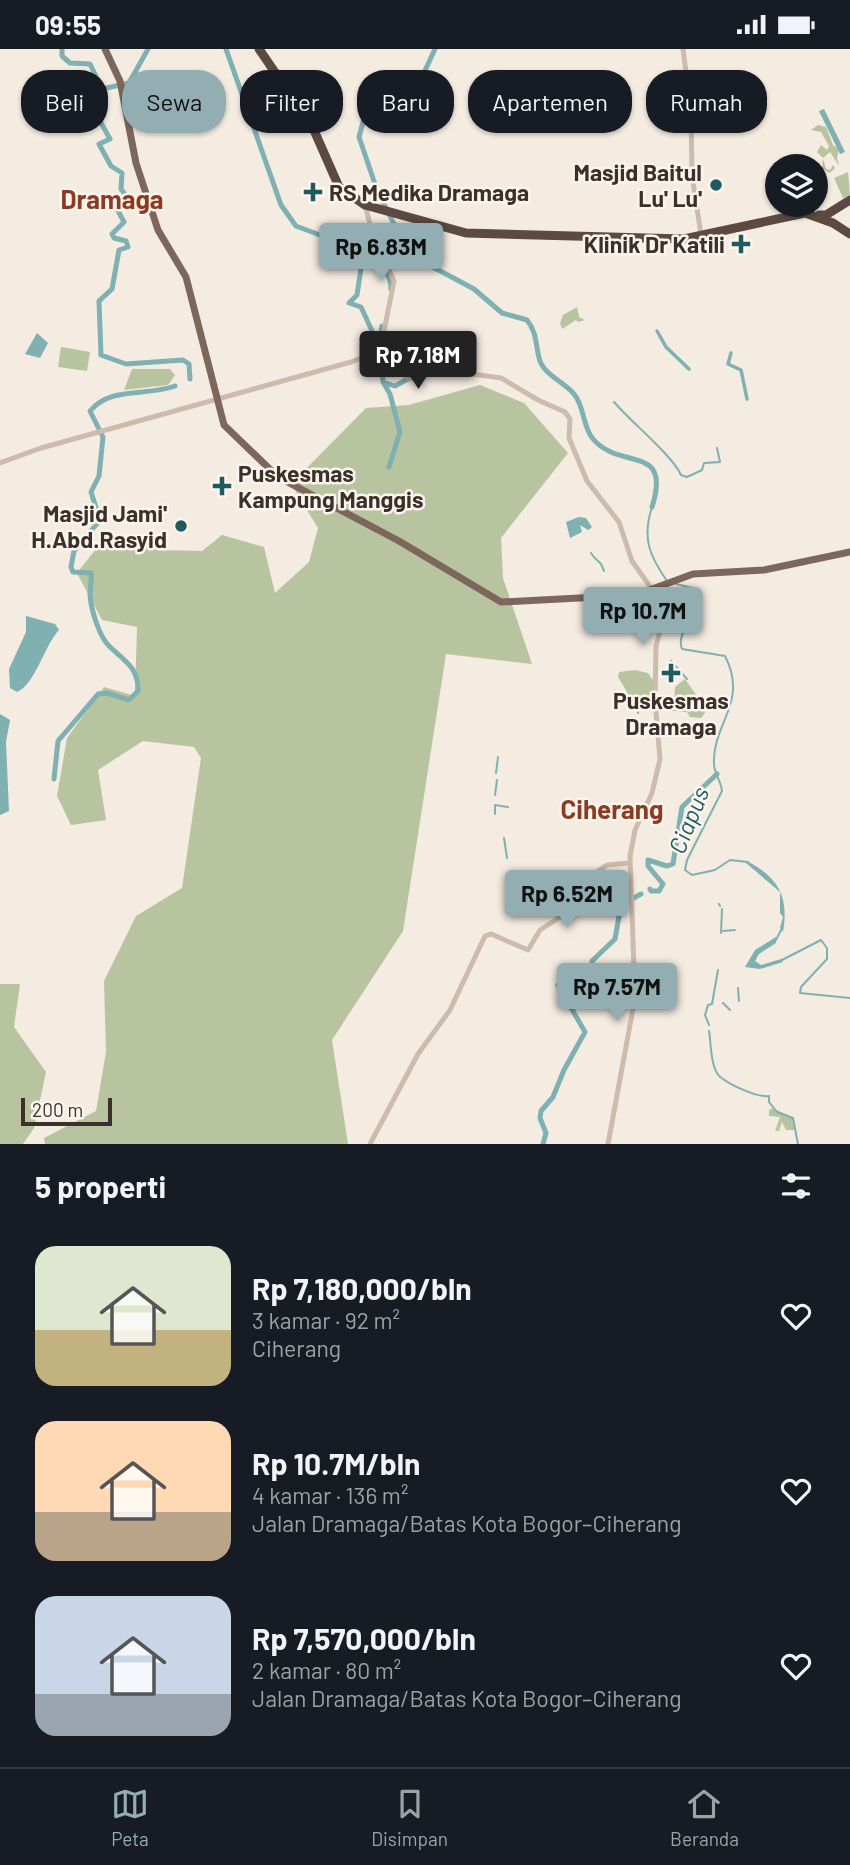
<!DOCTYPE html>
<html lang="id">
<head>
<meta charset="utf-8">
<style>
  body { margin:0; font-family:Barlow,sans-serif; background:#20242c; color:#f1f3f6; height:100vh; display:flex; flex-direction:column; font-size:26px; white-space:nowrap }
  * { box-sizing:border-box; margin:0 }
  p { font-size:23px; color:#9ea1a6 }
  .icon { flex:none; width:38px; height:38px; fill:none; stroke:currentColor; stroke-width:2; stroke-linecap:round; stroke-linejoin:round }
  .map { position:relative; height:1095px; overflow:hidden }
  .details { display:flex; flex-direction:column; background:#171b24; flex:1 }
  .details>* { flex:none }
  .hud { position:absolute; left:21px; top:21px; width:808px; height:63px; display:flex; gap:14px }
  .fabs { position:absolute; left:765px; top:105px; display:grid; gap:14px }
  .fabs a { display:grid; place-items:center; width:63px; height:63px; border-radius:50%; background:#171b24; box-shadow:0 2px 5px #0004; font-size:35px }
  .scale { position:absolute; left:21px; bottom:18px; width:91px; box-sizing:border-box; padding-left:7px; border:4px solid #3b302b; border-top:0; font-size:19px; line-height:24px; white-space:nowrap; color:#3b302b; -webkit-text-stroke:5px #fbf5ee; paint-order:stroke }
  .price { position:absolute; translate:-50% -60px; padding:0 16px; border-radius:7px; background:#92aeb2; color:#111; font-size:23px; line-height:46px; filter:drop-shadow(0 2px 4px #0008) }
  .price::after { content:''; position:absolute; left:50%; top:42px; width:21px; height:16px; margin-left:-10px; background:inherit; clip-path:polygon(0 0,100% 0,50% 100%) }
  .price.current { background:#222; color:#fff }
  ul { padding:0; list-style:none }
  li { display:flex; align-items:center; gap:21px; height:175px; padding:0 35px }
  li span { display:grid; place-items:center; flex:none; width:196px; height:140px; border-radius:21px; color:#555 }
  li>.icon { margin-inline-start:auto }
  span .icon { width:84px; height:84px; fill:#fffc; stroke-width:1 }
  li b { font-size:30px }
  h2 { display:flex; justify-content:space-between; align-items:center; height:84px; padding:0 35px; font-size:30px }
  .chip { padding:0 24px; border-radius:28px; background:#171b24; box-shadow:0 2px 5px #0004; font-size:24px; line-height:63px }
  .chip.current { background:#92aeb2; color:#111 }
  .status { display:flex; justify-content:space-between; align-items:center; height:49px; padding:0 35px; background:#171b24; direction:ltr }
  .status svg { height:19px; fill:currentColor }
  .tabs { display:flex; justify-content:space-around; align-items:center; height:98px; border-top:2px solid #363941; background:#171b24; font-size:19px; color:#9ea1a6 }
  .tabs a { display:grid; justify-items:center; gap:4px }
  .tabs .current { color:#92aeb2 }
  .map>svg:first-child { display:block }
  .green { fill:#b8c4a0 }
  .water { fill:#7fb0b2 }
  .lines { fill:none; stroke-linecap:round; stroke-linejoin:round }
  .stream { stroke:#7fb0b2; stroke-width:2 }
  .canal { stroke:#7fb0b2; stroke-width:3.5 }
  .river { stroke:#7fb0b2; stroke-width:5 }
  .minor { stroke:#cdbbac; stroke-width:5 }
  .major { stroke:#7d675c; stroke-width:7 }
  .highway { stroke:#5c4a42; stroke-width:9 }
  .poi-dot { fill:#1f5a5e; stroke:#fbf5ee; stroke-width:2.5 }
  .labels { text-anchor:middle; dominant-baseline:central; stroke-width:5; stroke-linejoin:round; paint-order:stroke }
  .poi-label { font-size:23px; font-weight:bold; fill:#3b302b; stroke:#fbf5ee; text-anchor:end }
  .water-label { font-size:24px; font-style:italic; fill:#1f5a5e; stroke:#fbf5ee }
  .quarter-label { font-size:26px; font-weight:bold; fill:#8c3b22; stroke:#fbf5ee }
</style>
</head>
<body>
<div class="status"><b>09:55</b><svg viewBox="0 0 49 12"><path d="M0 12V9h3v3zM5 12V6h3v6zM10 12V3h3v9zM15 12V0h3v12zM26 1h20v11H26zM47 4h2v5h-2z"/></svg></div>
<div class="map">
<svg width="850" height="1095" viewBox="0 0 850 1095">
  <rect width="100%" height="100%" fill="#f4ebe1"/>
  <path class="green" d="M600,38L598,54L582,55V46L578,45V40Z
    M818,76L826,78L833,96L839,100L837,109L839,117L830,103L823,109L826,120L830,121L833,116L835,119L830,124L822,120L823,109L817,103L821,96L827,101L829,97L821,83L811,81Z
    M848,123L850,146L843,149L834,129Z
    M577,258L579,268L585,271L578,273L576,271L562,280L560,274L563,266Z
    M425,291L465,294L462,319L423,315Z
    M61,298L90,303L87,322L58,318Z
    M132,320H170L175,326L168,336L124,341Z
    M480,336L524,354L568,404L501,489L503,529L532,615L446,605L403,882L332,991L348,1095H45L44,1089L96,1062L106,1003L104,932L136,867L182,839L201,709L194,698L143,692L98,721L106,771L71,776L57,747L67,689L104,638L135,647L137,578L102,571L77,524L103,491L161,501L202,502L222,486L264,498L275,544L309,513L318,479L291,435L366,359L409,356Z
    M635,621L648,624L655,634L653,660L638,661L618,628L619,623Z
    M685,630L702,654L705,664L701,669L690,668L687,663L662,661V656H674L675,638Z
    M0,935H20L14,978L46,1023L34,1079L23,1095H0Z
    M773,1059L793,1069L795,1081H786L782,1073L779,1082H775L780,1068L769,1067V1061Z"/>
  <path class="water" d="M824,60L845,103L840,105L819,62Z
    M37,284L48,294L40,309L25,305Z
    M579,468L586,469L592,478L588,481L580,476L582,483L570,489L566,473Z
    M26,567L55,575L59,581C44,597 35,636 17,643L10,639L9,620L26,583Z
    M0,665L10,671L6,693L9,762L0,766Z
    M747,812C779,829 789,848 783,883L780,879L783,868L780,864V843L746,814Z
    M776,888V894L759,905L755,912L761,916L781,910L783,913L760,920L745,918L755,901Z"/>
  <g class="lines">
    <path class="stream" d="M614,353C632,374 672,406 681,426L687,428L702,421L704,414L720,413L717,399
      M652,458C642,489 649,506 667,532
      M591,504L593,507
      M594,508L596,510
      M597,511L600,514
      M601,515L604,522
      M676,535L693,539C707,564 674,580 682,600L725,607C749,654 712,674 714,715C714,724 721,732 722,742L687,811L685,821L692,826L715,821L730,811L748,813
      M671,612L687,630
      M626,644L637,660
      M638,663V664
      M496,724L498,708
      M495,746L497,731
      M495,765V756L508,758
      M504,789L507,809
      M719,855L720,857
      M723,882L735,881
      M721,884L722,860
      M776,891L781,881
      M782,911L821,891L827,899V910L801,938L800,944L850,949
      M738,939L739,952
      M723,954L730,961
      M709,976L705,966L708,956L712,955L718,921
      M709,982C711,992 710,1013 717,1024C722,1033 757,1049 769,1047V1053L777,1063L793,1069L798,1095"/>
    <path class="canal" d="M657,282L666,298L689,320
      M731,304L728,315L741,321L747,350"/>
    <path class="river" d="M62,0V7L70,14L90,15L102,40L100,72L110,90L99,95L111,117L122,124L121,140L130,152L116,158L124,173L112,185L114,189L126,192L128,198L119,201L112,240L99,252L101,306L126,315L183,311L189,315L190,330
      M226,0L281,156L296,177L341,194L363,206L357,246L349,254L361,258L373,284L374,301L381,314L383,333L395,337L406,331
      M435,0L411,52L401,60L366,62L359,88L377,141L404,195L431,217L474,240L502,264L527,271C538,285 535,297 540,312C545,326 565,334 574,345C585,358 582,377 593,390C620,422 672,394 652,458
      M102,40L129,34L148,0
      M363,206C379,209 391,224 391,240
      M373,295L380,288L382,277
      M383,333L390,345L400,383L389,418
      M54,730L58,692L98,645L107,644L129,651L138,642C139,619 124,611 110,598C99,588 91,560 90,546C90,539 92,532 91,524L73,523L71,518L74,502L100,471L91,443L99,427L103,388L90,362C111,337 143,348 175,337
      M650,840L651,842H659L663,835L648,817V811L667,817L673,815L682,758L717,725
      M543,1095L546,1084L540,1069L541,1062L553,1048L564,1021L585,983L558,936L564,930L592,933V912L615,890L621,856L641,845"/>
    <path class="minor" d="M683,0L691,62L692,126L701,186
      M381,301L409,330L443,321L501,329L538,351L565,363L570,370L569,389L587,432L619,473L632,512L656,546L661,578L656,597L655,652L660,710L652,744L635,781L630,807L635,949L608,1095
      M0,414L41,399L351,313L380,302L394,232L372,183L365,156
      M370,1095L418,1005L450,961L485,887L491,885L528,901L540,881L577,857L588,829L607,816L629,814"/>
    <path class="major" d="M105,0L120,32L136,114L158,181L186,228L224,376L278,428L399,492L501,553L636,546L693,525L764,521L850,503"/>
    <path class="highway" d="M259,0L313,79L339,138L365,156L466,184L684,190L805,164L833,174L850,185
      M819,166H826L850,151"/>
  </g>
  <g class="poi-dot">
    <circle cx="716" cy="136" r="7"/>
    <path d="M309.5 132.5h7v7h7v7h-7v7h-7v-7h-7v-7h7z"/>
    <path d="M737.5 184.5h7v7h7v7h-7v7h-7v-7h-7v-7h7z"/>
    <path d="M218.5 426.5h7v7h7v7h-7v7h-7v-7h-7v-7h7z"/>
    <circle cx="181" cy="477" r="7"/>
    <path d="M667.5 613.5h7v7h7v7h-7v7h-7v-7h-7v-7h7z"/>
  </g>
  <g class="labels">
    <g class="poi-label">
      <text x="702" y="123">Masjid Baitul<tspan x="702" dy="26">Lu' Lu'</tspan></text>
      <text x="329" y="143" text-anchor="start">RS Medika Dramaga</text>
      <text x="725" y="195">Klinik Dr Katili</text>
      <text x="238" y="424" text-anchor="start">Puskesmas<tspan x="238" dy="26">Kampung Manggis</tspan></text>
      <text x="167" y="464">Masjid Jami'<tspan x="167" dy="26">H.Abd.Rasyid</tspan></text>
      <text x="671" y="651" text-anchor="middle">Puskesmas<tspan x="671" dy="26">Dramaga</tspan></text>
    </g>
    <g class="water-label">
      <text transform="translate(688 771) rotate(-68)">Ciapus</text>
    </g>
    <g class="quarter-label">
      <text x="112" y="149">Dramaga</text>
      <text x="612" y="759">Ciherang</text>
    </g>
  </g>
</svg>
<div class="fabs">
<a><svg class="icon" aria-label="layers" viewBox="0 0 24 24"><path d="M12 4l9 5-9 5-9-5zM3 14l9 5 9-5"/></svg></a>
</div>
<div class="scale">200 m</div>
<b class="price" style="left:381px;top:234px">Rp 6.83M</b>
<b class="price current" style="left:418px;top:342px">Rp 7.18M</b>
<b class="price" style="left:643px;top:598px">Rp 10.7M</b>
<b class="price" style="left:567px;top:881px">Rp 6.52M</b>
<b class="price" style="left:617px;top:974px">Rp 7.57M</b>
<div class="hud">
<a class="chip">Beli</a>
<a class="chip current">Sewa</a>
<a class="chip">Filter</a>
<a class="chip">Baru</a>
<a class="chip">Apartemen</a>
<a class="chip">Rumah</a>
</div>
</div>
<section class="details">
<h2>5 properti<svg class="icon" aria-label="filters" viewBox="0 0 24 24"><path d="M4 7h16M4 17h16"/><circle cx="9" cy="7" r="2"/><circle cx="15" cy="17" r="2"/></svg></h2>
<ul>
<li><span style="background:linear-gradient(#dfe7d0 60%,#c2b280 0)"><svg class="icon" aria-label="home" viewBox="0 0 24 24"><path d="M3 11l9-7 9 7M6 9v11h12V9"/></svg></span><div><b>Rp 7,180,000/bln</b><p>3 kamar · 92 m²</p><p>Ciherang</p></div><svg class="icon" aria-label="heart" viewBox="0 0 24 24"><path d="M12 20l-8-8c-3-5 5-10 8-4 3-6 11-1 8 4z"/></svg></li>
<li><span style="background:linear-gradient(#ffd9b3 65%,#b9a48a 0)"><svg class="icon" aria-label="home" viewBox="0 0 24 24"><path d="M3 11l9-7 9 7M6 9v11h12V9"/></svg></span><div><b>Rp 10.7M/bln</b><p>4 kamar · 136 m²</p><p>Jalan Dramaga/Batas Kota Bogor–Ciherang</p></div><svg class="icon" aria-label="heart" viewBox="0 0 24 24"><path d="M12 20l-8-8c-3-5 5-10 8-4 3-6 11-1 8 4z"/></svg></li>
<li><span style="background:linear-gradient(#c9d6e8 70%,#9aa5b1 0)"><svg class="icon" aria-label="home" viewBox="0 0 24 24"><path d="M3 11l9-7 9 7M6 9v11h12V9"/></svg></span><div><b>Rp 7,570,000/bln</b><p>2 kamar · 80 m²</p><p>Jalan Dramaga/Batas Kota Bogor–Ciherang</p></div><svg class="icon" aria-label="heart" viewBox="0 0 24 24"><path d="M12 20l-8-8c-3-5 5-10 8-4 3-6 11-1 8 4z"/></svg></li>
</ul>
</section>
<nav class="tabs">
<a class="current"><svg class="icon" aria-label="map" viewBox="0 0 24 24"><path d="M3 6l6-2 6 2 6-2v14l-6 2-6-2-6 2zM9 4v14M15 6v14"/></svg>Peta</a>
<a><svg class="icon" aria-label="saved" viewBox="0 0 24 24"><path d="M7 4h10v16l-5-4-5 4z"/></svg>Disimpan</a>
<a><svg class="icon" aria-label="home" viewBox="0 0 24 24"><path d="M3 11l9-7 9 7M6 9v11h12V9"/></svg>Beranda</a>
</nav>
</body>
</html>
